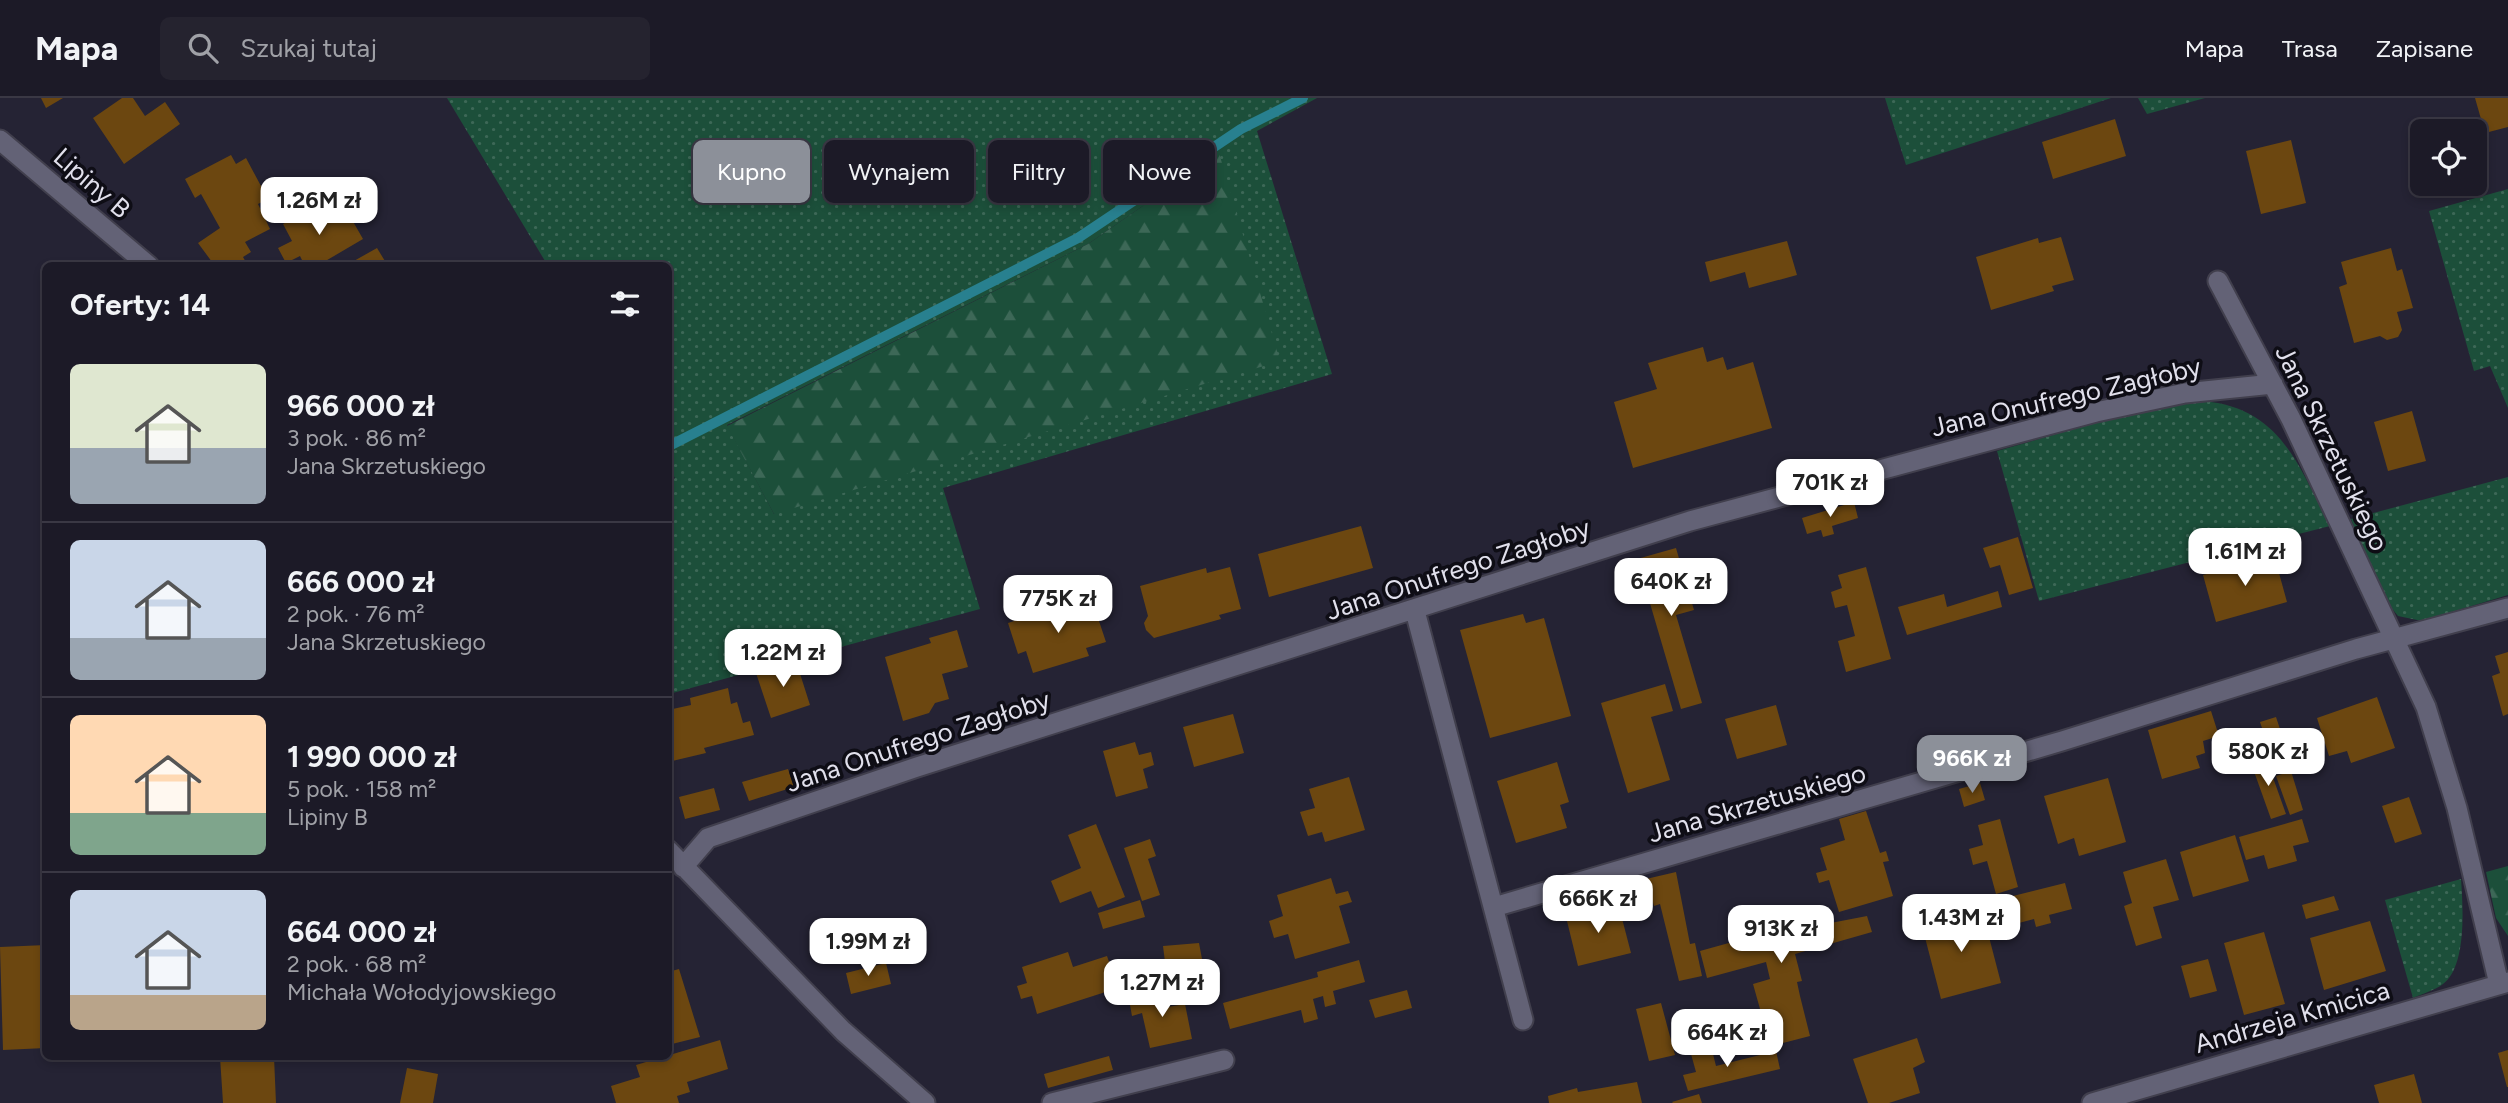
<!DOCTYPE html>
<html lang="pl">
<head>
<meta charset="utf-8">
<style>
  body { margin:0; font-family:Figtree,sans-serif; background:#25232f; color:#f1f3f6; height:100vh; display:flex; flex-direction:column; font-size:26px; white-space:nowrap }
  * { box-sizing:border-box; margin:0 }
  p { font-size:23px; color:#a0a1a7 }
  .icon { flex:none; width:38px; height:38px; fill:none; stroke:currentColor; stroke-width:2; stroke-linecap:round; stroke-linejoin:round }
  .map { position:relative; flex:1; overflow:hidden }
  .sheet { position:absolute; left:42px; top:164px; width:630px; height:798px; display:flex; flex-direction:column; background:#1c1a27; border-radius:10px; box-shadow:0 4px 10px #0003,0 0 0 2px #3a3844 }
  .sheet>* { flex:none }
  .guide { position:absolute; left:693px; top:42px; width:665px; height:63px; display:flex; gap:14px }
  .buttons { position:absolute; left:2410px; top:21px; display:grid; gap:14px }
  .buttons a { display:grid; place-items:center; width:77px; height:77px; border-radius:10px; background:#1c1a27; box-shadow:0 4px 10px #0003,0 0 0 2px #3a3844; font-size:35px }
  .price { position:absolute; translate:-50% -60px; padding:0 16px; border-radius:14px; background:#fff; color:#222; font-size:23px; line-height:46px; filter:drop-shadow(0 2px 4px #0008) }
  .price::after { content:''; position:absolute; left:50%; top:42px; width:21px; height:16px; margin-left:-10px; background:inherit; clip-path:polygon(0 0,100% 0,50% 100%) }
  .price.current { background:#8c9099; color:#fff }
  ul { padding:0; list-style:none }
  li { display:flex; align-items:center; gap:21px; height:175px; padding:0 28px }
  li+li { border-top:2px solid #3a3844 }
  li span { display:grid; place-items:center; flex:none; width:196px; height:140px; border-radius:10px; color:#555 }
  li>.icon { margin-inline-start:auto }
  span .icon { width:84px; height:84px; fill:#fffc; stroke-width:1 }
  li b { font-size:30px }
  h2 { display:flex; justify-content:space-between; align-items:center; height:84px; padding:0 28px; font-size:30px }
  .chip { padding:0 24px; border-radius:10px; background:#1c1a27; box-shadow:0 4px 10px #0003,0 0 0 2px #3a3844; font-size:24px; line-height:63px }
  .chip.current { background:#8c9099; color:#fff }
  header { display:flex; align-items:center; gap:42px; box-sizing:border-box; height:98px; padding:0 35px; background:#1c1a27; border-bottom:2px solid #3a3844 }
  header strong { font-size:33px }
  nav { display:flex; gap:38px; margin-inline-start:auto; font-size:24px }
  .search { width:490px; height:63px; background:#25232f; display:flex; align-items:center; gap:18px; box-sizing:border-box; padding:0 24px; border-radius:10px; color:#a0a1a7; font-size:26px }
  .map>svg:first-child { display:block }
  .grass { fill:url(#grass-dots); fill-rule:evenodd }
  .forest { fill:url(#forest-firs) }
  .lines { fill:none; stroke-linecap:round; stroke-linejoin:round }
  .stream { stroke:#28808f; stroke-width:10 }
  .building { fill:#6c4710 }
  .service-casing { stroke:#413f4d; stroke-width:23 }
  .minor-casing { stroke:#413f4d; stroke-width:23 }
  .service { stroke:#636276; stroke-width:19 }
  .minor { stroke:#636276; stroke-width:19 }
  .labels { text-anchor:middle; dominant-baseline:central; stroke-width:7; stroke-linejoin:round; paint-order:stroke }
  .street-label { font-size:26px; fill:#e1e0ec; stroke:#0e0d15 }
</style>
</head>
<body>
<header>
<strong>Mapa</strong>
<div class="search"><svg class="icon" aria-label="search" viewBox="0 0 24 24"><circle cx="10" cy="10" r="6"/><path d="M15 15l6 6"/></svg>Szukaj tutaj</div>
<nav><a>Mapa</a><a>Trasa</a><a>Zapisane</a></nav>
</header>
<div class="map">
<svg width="2508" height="1005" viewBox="0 0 2508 1005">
  <defs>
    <pattern id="grass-dots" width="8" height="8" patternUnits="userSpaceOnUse" patternTransform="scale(1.75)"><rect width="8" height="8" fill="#1c4f3a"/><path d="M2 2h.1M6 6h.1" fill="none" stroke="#3d6857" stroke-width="1.8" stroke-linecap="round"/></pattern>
    <pattern id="forest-firs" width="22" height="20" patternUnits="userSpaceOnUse" patternTransform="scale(1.75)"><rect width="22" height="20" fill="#1c4f3a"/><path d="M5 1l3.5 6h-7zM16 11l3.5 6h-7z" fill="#3d6857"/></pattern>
  </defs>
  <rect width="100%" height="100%" fill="#252334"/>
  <path class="grass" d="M447,0H1317L1257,33L1332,276L943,390L980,511L669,596L668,385L675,380L668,368V168H548ZM1219,55L774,416L727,327L1088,146Z
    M1885,0H2111L1906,67Z
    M2138,0H2205L2147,16Z
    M2508,91V310L2490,268L2474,273L2429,113Z
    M2203,303C2281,310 2298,367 2330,428L2039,503L1997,353L2159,307Z
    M2508,379V497L2422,523L2398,518L2381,497L2351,421Z
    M2461,781C2463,808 2467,868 2443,886C2435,892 2422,896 2413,900L2385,802Z"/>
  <path class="forest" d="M1219,55L1280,263L774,416L727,328L1088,146Z
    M2508,768V838L2496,820L2486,774Z"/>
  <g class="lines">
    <path class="stream" d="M671,347L1078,140L1241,31L1303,0"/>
  </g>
  <path class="building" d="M41,0H63L46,10Z
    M122,0H133L145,18L165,4L180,26L124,66L93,20Z
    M2475,0H2508V29L2485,35Z
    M2115,21L2126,58L2053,81L2042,44Z
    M2291,42L2306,105L2261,116L2246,53Z
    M231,57L236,66L246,60L268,101L258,106L270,131L245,144L251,154L243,159L248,168H215L198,145L220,130L201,96L195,100L185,81Z
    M307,81L315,98L295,109L287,93Z
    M319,107L327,124L347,113L363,141L317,168H305L300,158L286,165L278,150L292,143L283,126Z
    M2061,139L2074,182L2052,188L2054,193L1991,212L1976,159L2038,140L2039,145Z
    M1787,143L1797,177L1749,190L1745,174L1710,184L1705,164Z
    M377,150L388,168H345Z
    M2391,150L2397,173L2402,171L2413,210L2397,214L2402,232L2398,239L2387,242L2380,238L2354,245L2339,189L2347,186L2341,164Z
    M1703,249L1707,264L1723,259L1727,272L1753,264L1772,330L1633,370L1614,304L1657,291L1648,265Z
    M2412,313L2426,363L2388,373L2374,324Z
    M1854,404L1858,420L1832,428L1834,436L1823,439L1821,432L1807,436L1802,420Z
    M1361,428L1373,470L1269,499L1258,456Z
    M2018,439L2033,490L2009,497L2000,467L1990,470L1983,450Z
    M1676,450L1694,512L1676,517L1702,605L1681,611L1637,461Z
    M2274,457L2287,504L2216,524L2203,477Z
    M1230,469L1241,511L1219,517L1221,521L1154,540L1146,532L1144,525L1148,518L1140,488L1206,470L1207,475Z
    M1866,469L1891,561L1846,574L1838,543L1855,538L1847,507L1835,510L1831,494L1842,490L1838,477Z
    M1998,493L2002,509L1907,537L1898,509L1944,496L1947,509Z
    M1091,499L1106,544L1086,550L1089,558L1033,575L1026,553L1018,556L1008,525Z
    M1523,516L1526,525L1544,520L1571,618L1490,640L1460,532Z
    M957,532L968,569L942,576L949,601L935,605L929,615L903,623L885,559L931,545L929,540Z
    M2508,554V616L2503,618L2492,578L2500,575L2495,558Z
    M796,563L810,607L771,620L756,575Z
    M1665,586L1673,613L1651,619L1670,682L1628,695L1601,605Z
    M728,590L731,606L737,604L743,625L750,623L754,637L704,650L706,655L668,664V612L691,607L690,600Z
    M2377,599L2395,650L2351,665L2347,653L2329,658L2317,620Z
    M1776,607L1787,647L1737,661L1725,621Z
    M2211,613L2219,638L2203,643L2205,655L2196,658L2200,670L2162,681L2148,632Z
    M1233,616L1244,655L1194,669L1183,629Z
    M2276,619L2288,655L2272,660L2260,624Z
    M1135,644L1139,657L1151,654L1154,667L1143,671L1148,690L1116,699L1103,653Z
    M2266,660L2286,716L2271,721L2251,665Z
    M1557,664L1569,704L1560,707L1567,730L1516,745L1497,683Z
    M788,671L794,689L749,703L742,684Z
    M2291,673L2303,712L2290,717L2276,678Z
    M1349,679L1365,732L1325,744L1322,734L1308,738L1300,714L1315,710L1309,691Z
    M2108,680L2126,744L2079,758L2074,740L2058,746L2044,698Z
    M1980,685L1985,702L1964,709L1959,691Z
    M714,690L720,712L685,721L679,699Z
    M2409,699L2422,736L2395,745L2382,708Z
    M1866,713L1880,755L1886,753L1889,763L1883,764L1893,798L1839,814L1829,782L1819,785L1816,775L1827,772L1820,750L1845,742L1839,721Z
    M2000,721L2018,789L1996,796L1987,763L1973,767L1969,751L1983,747L1978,727Z
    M2302,721L2309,744L2293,748L2297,763L2268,771L2264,757L2246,762L2239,739Z
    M1096,726L1125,799L1098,810L1091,793L1060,805L1051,783L1081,770L1068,737Z
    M2235,737L2249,783L2193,799L2180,754Z
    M1150,741L1156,758L1148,761L1160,797L1142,803L1124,750Z
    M2166,761L2179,802L2153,809L2162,840L2136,848L2124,808L2132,805L2123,774Z
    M1676,774L1690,846L1695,845L1702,878L1679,883L1660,806L1654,808L1646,781Z
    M1331,780L1336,796L1348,793L1352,804L1339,808L1350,845L1295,861L1288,836L1274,840L1269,823L1283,818L1277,797Z
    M2065,785L2072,811L2049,817L2051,825L2036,829L2034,821L2015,826L2009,799Z
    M2334,798L2339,812L2306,821L2302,807Z
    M1140,802L1145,819L1103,831L1098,815Z
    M1618,805L1631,855L1578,868L1566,819Z
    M1982,812L2001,885L1941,901L1922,828Z
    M1801,815L1803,825L1814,823L1815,828L1867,818L1872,834L1795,856L1802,883L1797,884L1800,898L1810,938L1783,945L1774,915L1762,918L1753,886L1770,881L1766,864L1707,880L1700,853L1790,828L1788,818Z
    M2370,823L2386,873L2324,892L2310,840Z
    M2264,834L2285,906L2244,917L2224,845Z
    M1199,845L1202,861L1165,864L1163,848Z
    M46,847V950L3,952L0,849Z
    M1068,854L1073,869L1107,858L1118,890L1037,916L1032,898L1021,901L1017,888L1027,885L1022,869Z
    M2208,861L2217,893L2190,900L2181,868Z
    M1359,862L1365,884L1333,893L1336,906L1325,909L1323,898L1313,901L1318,921L1304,925L1301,912L1230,931L1223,905L1318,879L1317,874Z
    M886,865L891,886L851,896L846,875Z
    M1182,867H1202L1201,898H1183L1184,883L1165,884L1164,872Z
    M679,871L700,939L668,947V874Z
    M1164,890L1168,909L1185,906L1192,941L1150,950L1142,915L1132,918L1130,907L1141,905L1139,895Z
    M1407,892L1412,910L1375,920L1369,902Z
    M1661,905L1675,957L1649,963L1636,911Z
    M1917,940L1925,964L1913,970L1920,995L1889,1005H1868L1853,961Z
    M720,942L728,971L687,984L690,994L677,998L679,1005H616L611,988L640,979L636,967Z
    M1712,952L1716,968L1776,953L1780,971L1688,993L1683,977L1696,974L1691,956Z
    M2508,952V989H2507L2498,955Z
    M1109,958L1113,972L1048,990L1044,976Z
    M220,959H274L276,1005H223Z
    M407,970L438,976L433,1005H400Z
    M2414,976L2422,1005H2379L2374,987Z
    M1637,984L1642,1005H1549L1548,998L1577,990L1578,994Z
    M1699,996L1702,1005H1673L1672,1004Z"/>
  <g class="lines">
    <g class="service-casing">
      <path id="service" d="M1052,1005L1224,962"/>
    </g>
    <g class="minor-casing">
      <path id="minor" d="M0,42L149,168
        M2218,183L2291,321L2426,609L2457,710L2499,886
        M1415,513L1523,922
        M668,752L843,933L925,1005
        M683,769L708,740L917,669L1690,423L2096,314L2185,295L2273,286
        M1494,809L2062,643L2356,551L2508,510
        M2092,1005L2508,884"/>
    </g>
    <use href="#service" class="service"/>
    <use href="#minor" class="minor"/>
  </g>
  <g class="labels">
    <g class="street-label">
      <text transform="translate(92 85) rotate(41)">Lipiny B</text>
      <text transform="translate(2066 299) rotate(-13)">Jana Onufrego Zagłoby</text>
      <text transform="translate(2332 350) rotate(64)">Jana Skrzetuskiego</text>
      <text transform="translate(1458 471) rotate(-18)">Jana Onufrego Zagłoby</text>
      <text transform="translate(918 643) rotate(-18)">Jana Onufrego Zagłoby</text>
      <text transform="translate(1757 705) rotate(-16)">Jana Skrzetuskiego</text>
      <text transform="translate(2292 919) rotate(-16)">Andrzeja Kmicica</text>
    </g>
  </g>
</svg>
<div class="buttons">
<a><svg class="icon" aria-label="locate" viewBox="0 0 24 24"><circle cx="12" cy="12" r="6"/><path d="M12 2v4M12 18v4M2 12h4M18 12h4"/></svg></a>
</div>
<b class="price" style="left:319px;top:139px">1.26M zł</b>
<b class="price" style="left:1830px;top:421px">701K zł</b>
<b class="price" style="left:2245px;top:490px">1.61M zł</b>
<b class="price" style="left:1671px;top:520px">640K zł</b>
<b class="price" style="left:1058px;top:537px">775K zł</b>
<b class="price" style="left:783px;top:591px">1.22M zł</b>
<b class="price" style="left:2268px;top:690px">580K zł</b>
<b class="price current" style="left:1972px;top:697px">966K zł</b>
<b class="price" style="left:1598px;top:837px">666K zł</b>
<b class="price" style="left:1961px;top:856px">1.43M zł</b>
<b class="price" style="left:1781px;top:867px">913K zł</b>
<b class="price" style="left:868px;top:880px">1.99M zł</b>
<b class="price" style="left:1162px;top:921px">1.27M zł</b>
<b class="price" style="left:1727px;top:971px">664K zł</b>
<div class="guide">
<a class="chip current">Kupno</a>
<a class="chip">Wynajem</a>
<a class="chip">Filtry</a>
<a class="chip">Nowe</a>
</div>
<section class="sheet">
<h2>Oferty: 14<svg class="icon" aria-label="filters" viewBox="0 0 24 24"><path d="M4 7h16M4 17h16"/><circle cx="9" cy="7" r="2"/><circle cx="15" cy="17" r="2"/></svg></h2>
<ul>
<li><span style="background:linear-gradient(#dfe7d0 60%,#9aa5b1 0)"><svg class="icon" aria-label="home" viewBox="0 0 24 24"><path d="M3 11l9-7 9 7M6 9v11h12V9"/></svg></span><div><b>966 000 zł</b><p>3 pok. · 86 m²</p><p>Jana Skrzetuskiego</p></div></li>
<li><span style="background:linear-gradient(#c9d6e8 70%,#9aa5b1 0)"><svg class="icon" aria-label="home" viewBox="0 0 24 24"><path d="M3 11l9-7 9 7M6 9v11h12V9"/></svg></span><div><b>666 000 zł</b><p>2 pok. · 76 m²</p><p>Jana Skrzetuskiego</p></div></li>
<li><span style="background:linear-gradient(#ffd9b3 70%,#7fa58c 0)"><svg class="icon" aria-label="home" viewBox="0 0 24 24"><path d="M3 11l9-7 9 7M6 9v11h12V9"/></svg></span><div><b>1 990 000 zł</b><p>5 pok. · 158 m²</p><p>Lipiny B</p></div></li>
<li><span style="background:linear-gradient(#c9d6e8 75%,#b9a48a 0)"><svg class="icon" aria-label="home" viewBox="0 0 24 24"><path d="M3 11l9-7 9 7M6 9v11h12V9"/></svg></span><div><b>664 000 zł</b><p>2 pok. · 68 m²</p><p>Michała Wołodyjowskiego</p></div></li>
</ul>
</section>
</div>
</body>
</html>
